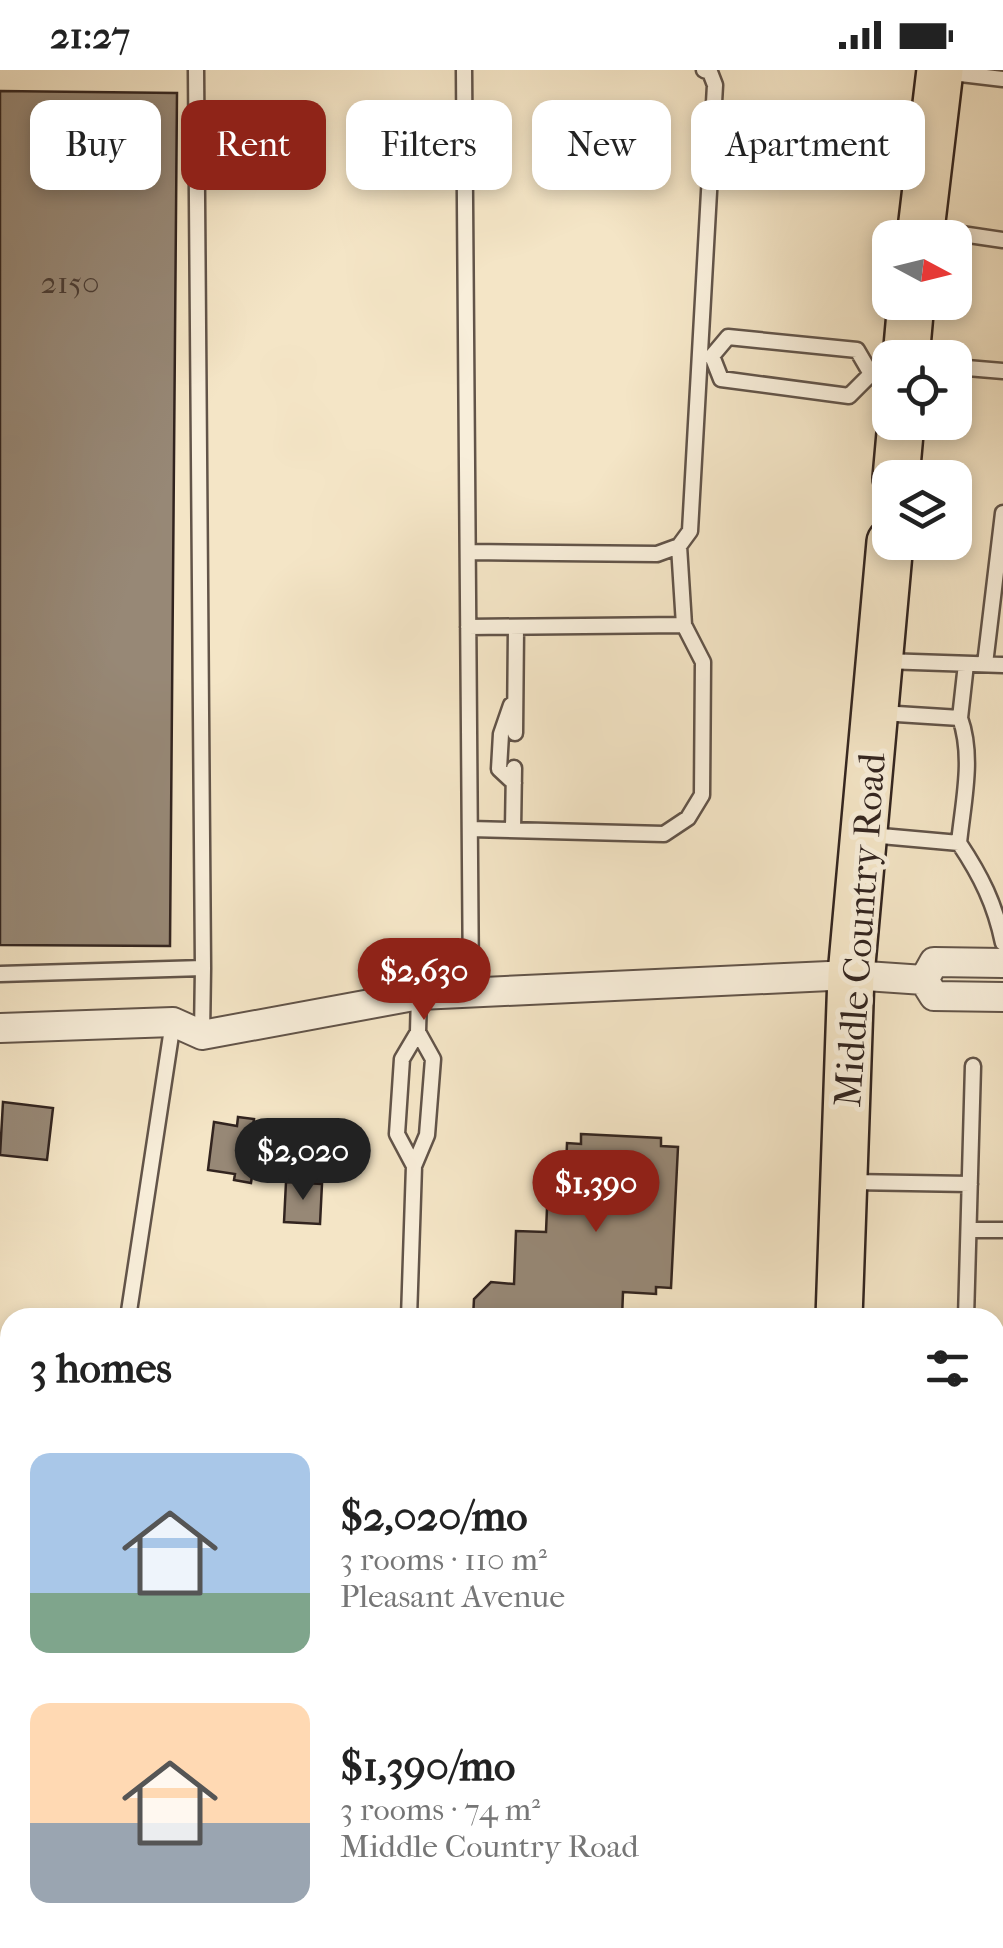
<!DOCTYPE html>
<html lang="en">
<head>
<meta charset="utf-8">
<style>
  body { margin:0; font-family:"IM FELL French Canon",serif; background:#f2f2f2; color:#222; height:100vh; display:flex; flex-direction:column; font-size:38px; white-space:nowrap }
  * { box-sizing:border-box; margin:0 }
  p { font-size:32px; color:#767676 }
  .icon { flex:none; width:55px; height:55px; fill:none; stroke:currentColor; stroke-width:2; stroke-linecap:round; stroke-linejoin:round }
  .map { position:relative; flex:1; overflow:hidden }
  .sheet { position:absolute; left:0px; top:1238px; width:1005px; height:642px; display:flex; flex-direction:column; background:#fff; border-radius:30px 30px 0 0; box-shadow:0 5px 15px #0003 }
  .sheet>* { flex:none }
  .top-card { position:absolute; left:30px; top:30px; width:945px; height:90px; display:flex; gap:20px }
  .needle { width:65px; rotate:97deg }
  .tools { position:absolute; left:872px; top:150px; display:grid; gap:20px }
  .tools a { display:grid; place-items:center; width:100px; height:100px; border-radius:20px; background:#fff; box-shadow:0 5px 15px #0003; font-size:50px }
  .price { position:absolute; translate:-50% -85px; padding:0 22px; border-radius:35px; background:#8f2418; color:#fff; font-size:32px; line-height:65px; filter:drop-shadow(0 2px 5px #0008) }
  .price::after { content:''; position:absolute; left:50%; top:60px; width:30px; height:22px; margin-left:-15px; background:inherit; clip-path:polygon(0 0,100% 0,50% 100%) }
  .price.on { background:#222; color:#fff }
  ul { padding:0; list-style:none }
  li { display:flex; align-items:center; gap:30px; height:250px; padding:0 30px }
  li span { display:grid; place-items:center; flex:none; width:280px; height:200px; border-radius:20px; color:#555 }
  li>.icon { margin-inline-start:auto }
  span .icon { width:120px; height:120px; fill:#fffc; stroke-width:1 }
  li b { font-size:42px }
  h2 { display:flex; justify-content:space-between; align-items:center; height:120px; padding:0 30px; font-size:42px }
  .pill { padding:0 35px; border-radius:20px; background:#fff; box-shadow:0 5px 15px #0003; font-size:35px; line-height:90px }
  .pill.on { background:#8f2418; color:#fff }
  .status { display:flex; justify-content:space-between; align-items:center; height:70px; padding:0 50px; background:#fff; direction:ltr }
  .status svg { height:28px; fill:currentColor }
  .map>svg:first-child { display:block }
  .building { fill:#978876; stroke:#32241f; stroke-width:2.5 }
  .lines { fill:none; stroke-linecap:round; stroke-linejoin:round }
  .service-casing { stroke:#625449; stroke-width:19 }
  .minor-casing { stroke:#625449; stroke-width:32 }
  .primary-casing { stroke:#32241f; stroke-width:50 }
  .service { stroke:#f8eeda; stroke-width:14 }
  .minor { stroke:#f8eeda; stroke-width:28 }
  .primary { stroke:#f4e5c6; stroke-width:45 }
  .labels { text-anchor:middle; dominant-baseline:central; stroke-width:10; stroke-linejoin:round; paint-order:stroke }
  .number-label { font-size:32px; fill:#4b3d35 }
  .street-label { font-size:38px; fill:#32241f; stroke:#f8eeda }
</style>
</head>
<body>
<div class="status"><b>21:27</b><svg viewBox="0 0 49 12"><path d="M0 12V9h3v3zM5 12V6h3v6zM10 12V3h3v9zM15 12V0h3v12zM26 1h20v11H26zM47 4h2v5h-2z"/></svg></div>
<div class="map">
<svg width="1003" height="1878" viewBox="0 0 1003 1878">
  <rect width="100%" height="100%" fill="#f4e5c6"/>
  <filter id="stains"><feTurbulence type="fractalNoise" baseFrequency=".002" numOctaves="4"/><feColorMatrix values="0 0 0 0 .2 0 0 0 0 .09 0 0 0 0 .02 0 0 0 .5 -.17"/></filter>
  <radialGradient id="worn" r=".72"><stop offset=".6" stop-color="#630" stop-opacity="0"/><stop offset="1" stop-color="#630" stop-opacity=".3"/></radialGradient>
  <path class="building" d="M0,21L177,23L170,876L0,875Z
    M3,1032L53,1038L47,1090L0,1085Z
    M238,1047L254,1049L253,1055L273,1058L266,1108L252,1106L251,1113L234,1110L235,1104L208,1100L214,1052L237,1056Z
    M581,1064L661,1068V1076L678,1077L671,1218L656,1217V1224L623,1222L622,1248H473L474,1229L491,1212L514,1214L516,1161L546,1162L548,1115L578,1116L579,1100L566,1099L567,1073L581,1074Z
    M286,1112L322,1114L320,1154L284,1152Z
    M995,1550H1003V1642L995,1641Z
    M995,1704H1003V1763H995Z
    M995,1768H1003V1867H995Z
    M616,1870H665L664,1878H615Z"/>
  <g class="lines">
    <g class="service-casing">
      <path id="service" d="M196,0L203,898
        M464,0L471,922
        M944,2L1003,9
        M928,159L1003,170
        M728,267L857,280L871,304L849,326L721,309L712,286Z
        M955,297L1003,301
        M871,304L890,306
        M468,482L657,484L679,476L690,461L715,15L710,2L704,0
        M468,557L684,555
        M884,591L1003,595
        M985,594L1003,443
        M511,635L501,664L499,699L514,713
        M881,643L960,648C974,687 963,732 959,773C981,806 995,834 1003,873
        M960,648L966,594
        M515,663L516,558
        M470,759L664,764L688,748L702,725L703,592L684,555L679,476
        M513,759L514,698
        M870,765L959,773
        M0,904L203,898L202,965
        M418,962L433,989L427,1065L414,1096L397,1064L402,989Z
        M418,962L419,925
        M851,1112L970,1114
        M969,1160H1003
        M128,1248L173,952
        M409,1248L414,1096
        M966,1248L973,996
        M0,1296H10
        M995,1433H1003
        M995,1541H1003
        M0,1658H10
        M995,1685L1003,1686
        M422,1870L423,1878
        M312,1878V1870"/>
    </g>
    <g class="minor-casing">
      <path id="minor" d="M1003,893L934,892L924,910L934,926L1003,927
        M0,958L173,952L202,965L419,925L851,905L924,910"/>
    </g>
    <g class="primary-casing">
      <path id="primary" d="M920,168L940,0
        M906,288L911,232
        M896,408L901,352
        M839,1248L851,905L890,472
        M806,1878L807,1870"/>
    </g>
    <use href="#service" class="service"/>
    <use href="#minor" class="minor"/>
    <use href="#primary" class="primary"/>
  </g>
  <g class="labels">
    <g class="number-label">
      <text x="70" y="212">2150</text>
    </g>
    <g class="street-label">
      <text transform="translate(860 860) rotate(-86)">Middle Country Road</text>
    </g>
  </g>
  <rect width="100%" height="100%" filter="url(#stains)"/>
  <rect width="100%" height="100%" fill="url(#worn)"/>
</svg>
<div class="tools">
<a><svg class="needle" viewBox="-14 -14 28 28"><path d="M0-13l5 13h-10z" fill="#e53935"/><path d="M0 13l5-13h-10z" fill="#767676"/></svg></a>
<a><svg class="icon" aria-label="locate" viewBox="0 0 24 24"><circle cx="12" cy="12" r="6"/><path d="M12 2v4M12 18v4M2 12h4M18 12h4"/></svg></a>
<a><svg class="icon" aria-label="layers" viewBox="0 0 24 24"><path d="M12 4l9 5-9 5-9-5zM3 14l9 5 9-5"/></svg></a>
</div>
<b class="price" style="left:424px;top:953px">$2,630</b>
<b class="price on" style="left:303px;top:1133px">$2,020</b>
<b class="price" style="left:596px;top:1165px">$1,390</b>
<div class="top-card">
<a class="pill">Buy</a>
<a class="pill on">Rent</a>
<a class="pill">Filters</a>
<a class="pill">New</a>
<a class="pill">Apartment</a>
</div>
<section class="sheet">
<h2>3 homes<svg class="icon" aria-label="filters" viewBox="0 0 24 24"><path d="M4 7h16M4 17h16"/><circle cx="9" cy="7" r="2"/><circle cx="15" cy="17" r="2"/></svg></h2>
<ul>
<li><span style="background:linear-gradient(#a9c7e8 70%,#7fa58c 0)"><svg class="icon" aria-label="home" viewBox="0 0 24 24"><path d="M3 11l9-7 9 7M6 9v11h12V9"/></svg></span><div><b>$2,020/mo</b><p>3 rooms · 110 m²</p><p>Pleasant Avenue</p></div></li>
<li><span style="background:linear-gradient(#ffd9b3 60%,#9aa5b1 0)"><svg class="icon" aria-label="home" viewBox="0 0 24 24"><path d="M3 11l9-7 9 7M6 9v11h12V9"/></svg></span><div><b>$1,390/mo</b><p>3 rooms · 74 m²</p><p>Middle Country Road</p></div></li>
</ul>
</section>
</div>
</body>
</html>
